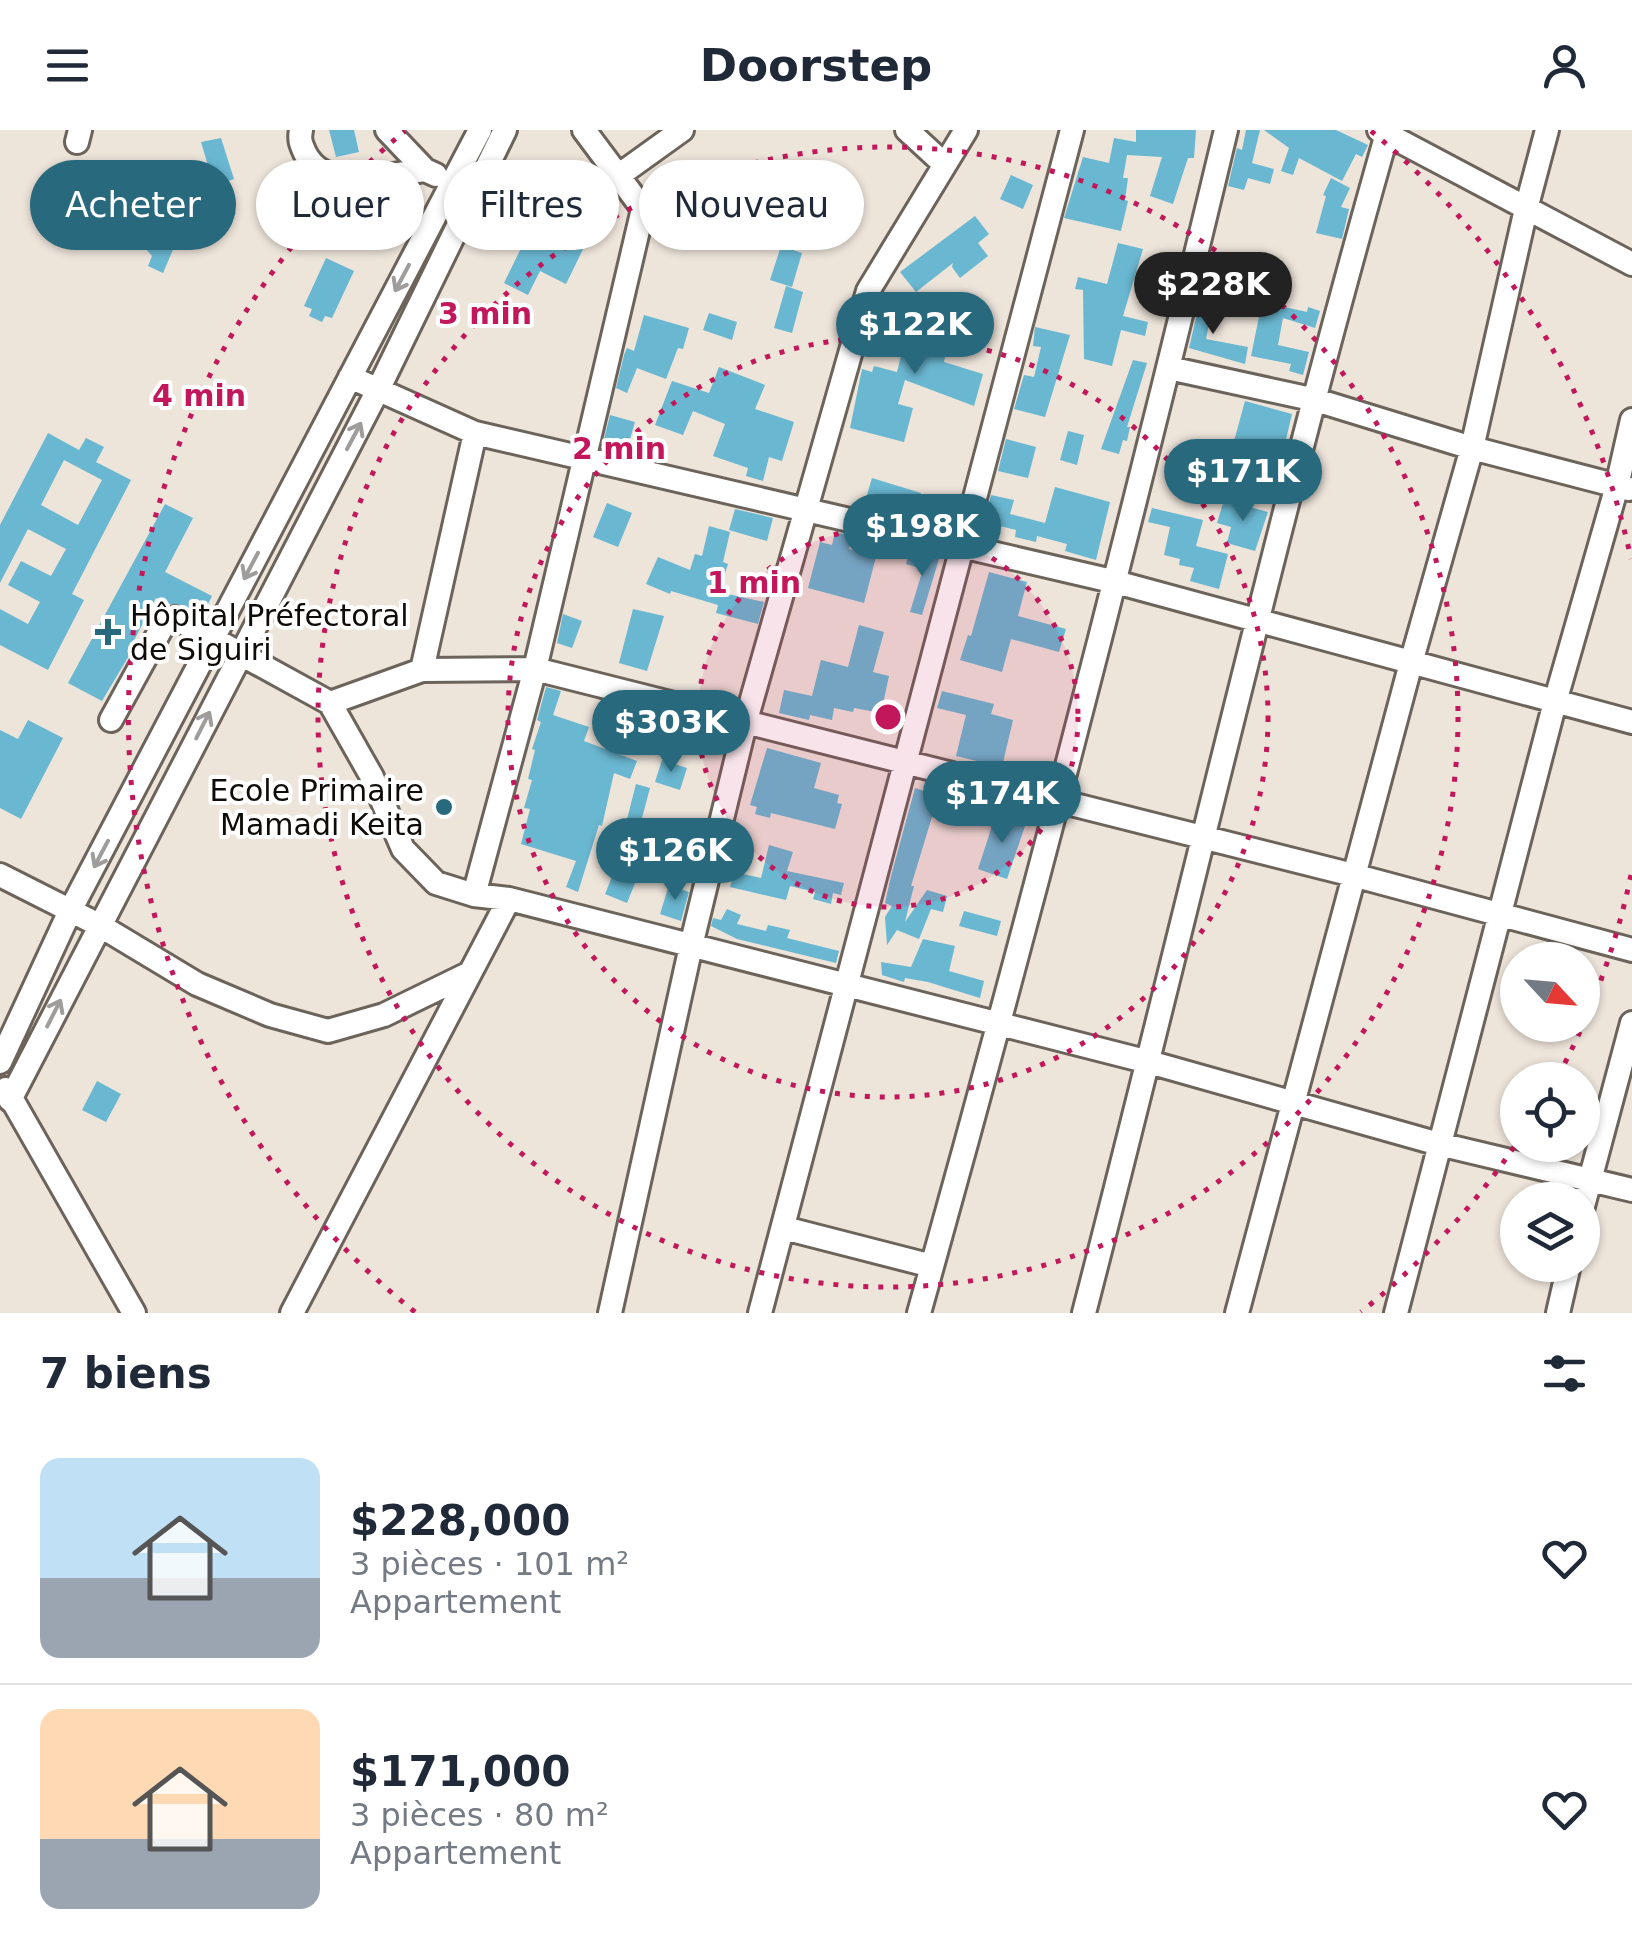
<!DOCTYPE html>
<html lang="fr">
<head>
<meta charset="utf-8">
<style>
  body { margin:0; font-family:"DejaVu Sans",sans-serif; background:#f2f2f3; color:#1f2937; height:100vh; display:flex; flex-direction:column; font-size:38px; white-space:nowrap }
  * { box-sizing:border-box; margin:0 }
  p { font-size:32px; color:#747a83 }
  .icon { flex:none; width:55px; height:55px; fill:none; stroke:currentColor; stroke-width:2; stroke-linecap:round; stroke-linejoin:round }
  .map { position:relative; height:1183px; overflow:hidden }
  .drawer { display:flex; flex-direction:column; background:#fff; flex:1 }
  .drawer>* { flex:none }
  .hud { position:absolute; left:30px; top:30px; width:1000px; height:90px; display:flex; gap:20px }
  .needle { width:65px; rotate:116deg }
  .buttons { position:absolute; left:1500px; top:812px; display:grid; gap:20px }
  .buttons a { display:grid; place-items:center; width:100px; height:100px; border-radius:50%; background:#fff; box-shadow:0 2px 8px #0004; font-size:50px }
  .price { position:absolute; translate:-50% -85px; padding:0 22px; border-radius:35px; background:#28697d; color:#fff; font-size:32px; line-height:65px; filter:drop-shadow(0 2px 5px #0008) }
  .price::after { content:''; position:absolute; left:50%; top:60px; width:30px; height:22px; margin-left:-15px; background:inherit; clip-path:polygon(0 0,100% 0,50% 100%) }
  .price.on { background:#222; color:#fff }
  ul { padding:0; list-style:none }
  li { display:flex; align-items:center; gap:30px; height:250px; padding:0 40px }
  li+li { border-top:2px solid #e0e1e3 }
  li span { display:grid; place-items:center; flex:none; width:280px; height:200px; border-radius:20px; color:#555 }
  li>.icon { margin-inline-start:auto }
  span .icon { width:120px; height:120px; fill:#fffc; stroke-width:1 }
  li b { font-size:42px }
  h2 { display:flex; justify-content:space-between; align-items:center; height:120px; padding:0 40px; font-size:42px }
  .pill { padding:0 35px; border-radius:45px; background:#fff; box-shadow:0 2px 8px #0004; font-size:35px; line-height:90px }
  .pill.on { background:#28697d; color:#fff }
  header { display:flex; justify-content:space-between; align-items:center; height:130px; padding:0 40px; background:#fff; font-size:45px; font-weight:800 }
  .map>svg:first-child { display:block }
  .building { fill:#6ab7d1; fill-rule:evenodd }
  .lines { fill:none; stroke-linecap:round; stroke-linejoin:round }
  .minor-casing { stroke:#6c645b; stroke-width:28 }
  .minor { stroke:#fff; stroke-width:22 }
  .oneway { stroke:#9f9d9c }
  .ring { fill:none; stroke:#c2185b; stroke-width:5; stroke-dasharray:5 10 }
  .poi-dot { fill:#28697d; stroke:#fff; stroke-width:4 }
  .labels { text-anchor:middle; dominant-baseline:central; stroke-width:8; stroke-linejoin:round; paint-order:stroke }
  .poi-label { font-size:30px; fill:#0e0b08; stroke:#fff; text-anchor:start }
  .centre { fill:#c2185b; stroke:#fff; stroke-width:5 }
  .ring-label { font-size:30px; text-anchor:middle; font-weight:bold; fill:#c2185b; stroke:#fff; stroke-width:8; stroke-linejoin:round; paint-order:stroke }
</style>
</head>
<body>
<header><svg class="icon" aria-label="menu" viewBox="0 0 24 24"><path d="M4 6h16M4 12h16M4 18h16"/></svg>Doorstep<svg class="icon" aria-label="person" viewBox="0 0 24 24"><circle cx="12" cy="8" r="4"/><path d="M4 21q1-7 8-7t8 7"/></svg></header>
<div class="map">
<svg width="1632" height="1183" viewBox="0 0 1632 1183">
  <rect width="100%" height="100%" fill="#ede4da"/>
  <path class="building" d="M329,0H354L359,22L336,27Z
    M1136,0H1196L1194,28H1188L1173,74L1150,66L1162,27L1127,25L1123,48H1128L1125,70L1128,71L1121,101L1064,88L1083,27L1109,33L1114,8L1136,12Z
    M1246,0H1260L1252,33L1274,39L1270,54L1248,48L1244,60L1228,56L1237,18L1242,20Z
    M1264,0H1336L1368,15L1362,27L1356,24L1342,51L1299,28L1293,45L1281,41L1289,18Z
    M221,8L234,49L214,56L201,12Z
    M1011,45L1033,55L1023,79L1000,69Z
    M1331,48L1350,58L1341,77L1349,79L1342,109L1316,103L1326,66L1323,65Z
    M552,55L577,68L565,93L590,105L566,154L540,141L528,165L504,153Z
    M56,56L97,70L126,86L122,94L50,69Z
    M323,60L346,64L340,93L317,88Z
    M975,86L989,104L978,113L988,126L960,148L952,137L953,133L916,162L900,142Z
    M150,88L181,101L163,143L148,136L152,126L132,104Z
    M1118,113L1143,119L1123,186L1148,192L1145,206L1121,200L1112,236L1084,229L1083,160L1075,159L1078,147L1107,154Z
    M781,116L802,123L792,157L770,150Z
    M326,128L354,141L332,188L325,186L322,192L309,186L312,179L304,176Z
    M1235,139L1260,145L1253,173L1228,167Z
    M786,156L803,162L792,203L774,198Z
    M945,165L972,171L965,198L952,194L944,232L983,244L974,276L905,250L898,274L913,278L904,312L850,298L862,239L872,242L874,236L897,242L908,198L934,205Z
    M1201,166L1214,169L1206,209L1248,217L1245,234L1189,218Z
    M1262,172L1307,182L1308,177L1320,181L1315,198L1283,188L1278,215L1309,222L1303,245L1289,241L1291,234L1251,226Z
    M709,183L737,192L732,210L703,200Z
    M644,185L689,198L683,219L678,218L666,249L637,238L627,263L616,258L624,225L627,218L634,221Z
    M1035,197L1070,205L1045,287L1014,279L1024,245L1034,247L1041,217L1033,216Z
    M1133,230L1147,233L1127,297H1130L1127,311L1123,310L1119,324L1101,319Z
    M719,237L765,255L755,279L794,292L782,331L769,327L763,351L746,346L748,338L713,326L725,294L693,281L683,305L655,295L672,251L709,263Z
    M1245,271L1292,284L1284,318L1267,314L1261,336L1223,327L1228,310L1234,311Z
    M610,285L635,292L628,316L604,309Z
    M1068,301L1084,305L1077,335L1060,330Z
    M48,303L79,320L86,308L104,317L96,332L131,350L72,464L84,470L48,540L0,515V479L28,494L40,472L8,455L21,431L51,446L66,419L28,399L0,453V395ZM64,330L102,350L78,395L41,375Z
    M1006,309L1036,317L1028,348L998,341Z
    M1198,332L1230,339L1224,364L1193,357Z
    M872,348L921,363L915,382L866,368Z
    M1055,357L1110,372L1096,430L1065,421L1067,414L1037,406L1036,412L1015,407L1016,400L984,392L991,365L1014,370L1010,384L1045,393Z
    M1224,370L1268,382L1255,421L1227,413L1231,397L1217,393Z
    M607,373L632,383L618,417L593,407Z
    M165,374L193,388L165,442L212,466L202,486L182,475L168,474L156,468L128,522L130,524L102,571L68,553Z
    M1152,378L1203,390L1196,416L1228,424L1219,459L1190,451L1194,438L1179,435L1180,429L1164,425L1170,397L1148,392Z
    M735,379L773,388L767,411L729,400Z
    M709,396L730,402L723,432L728,434L719,462L764,472L758,494L716,483L718,475L671,461L670,464L646,454L658,427L690,440L695,424L702,426Z
    M835,402L852,406L849,419L876,427L864,473L808,458L820,412L832,415Z
    M910,420L939,429L922,485L910,482L923,439L906,434Z
    M989,442L1027,452L1018,486L1066,499L1059,522L1011,509L1002,542L960,530L968,505L971,506Z
    M633,479L664,486L647,541L619,533Z
    M563,484L582,491L572,518L557,513Z
    M859,495L884,502L873,542L889,546L881,583L854,578L853,582L834,578L832,590L810,585L809,590L779,583L784,560L812,566L821,530L848,537Z
    M546,557L561,561L553,585L589,597L584,611L637,631L630,649L614,643L602,696L599,695L578,762L566,757L576,731L521,714L530,679L524,678L532,650L528,649L535,620L532,619L541,592L537,590Z
    M942,561L994,574L991,584L1013,590L1002,637L956,626L966,585L937,578Z
    M28,590L63,608L21,689L0,678V600L18,609Z
    M767,618L821,633L814,658L839,665L837,673L842,674L835,699L771,683L770,688L755,684L757,677L750,675Z
    M662,630L687,638L680,660L655,652Z
    M636,654L650,658L639,699L625,697Z
    M926,657L939,661L938,665L946,667L940,689L932,687L911,756H914L905,792L927,760L947,766L943,782L931,779L919,809L897,800L887,815L885,787L892,776L885,773L891,746L915,658L924,661Z
    M996,684L1026,693L1007,749L978,739Z
    M769,715L793,722L787,741L844,753L841,765L833,763L831,774L813,769L815,762L790,756L786,770L730,757L734,742L761,748Z
    M620,727L642,736L627,773L605,764Z
    M669,755L689,762L681,791L660,784Z
    M727,779L741,785L737,794L766,801L768,795L790,800L787,808L839,821L836,833L737,809L711,796L713,788L721,790Z
    M964,781L1001,791L997,806L959,796Z
    M923,809L955,816L949,841L984,851L980,868L928,852L905,848L904,852L882,845L881,832L911,837Z
    M97,951L121,964L106,992L82,980Z"/>
  <g class="lines">
    <g class="minor-casing">
      <path id="minor" d="M301,0C299,10 301,14 305,23C326,65 388,44 425,40
        M387,0L425,40L436,45
        M907,0L944,34
        M1379,0L1632,134
        M77,12L80,0
        M618,46L682,0
        M1169,238L1316,270L1472,318L1629,359
        M350,247L475,303L1112,451L1632,592
        M422,540L475,303
        M330,573L372,647L403,719L436,753L474,765L509,769L1149,932L1439,1014L1632,1060
        M111,590L166,490L175,488L330,573L422,540L535,539L1353,745L1632,820
        M0,745L99,795L197,854L270,885L328,901L384,885L470,843
        M474,765L535,539L643,79L584,0
        M0,932L70,781L480,0
        M6,959L134,1183
        M10,970L378,260L505,0
        M1582,1080L1632,893
        M784,1098L932,1136
        M292,1183L509,769
        M610,1183L691,816L746,590L868,161L966,0
        M760,1183L1072,0
        M919,1183C1029,791 1131,396 1226,0
        M1084,1183C1186,789 1276,392 1388,0
        M1237,1183L1411,533L1472,318L1526,79L1547,0
        M1396,1183L1555,572L1617,356L1632,290
        M1558,1183L1569,1135"/>
    </g>
    <use href="#minor" class="minor"/>
  </g>
  <defs><path id="oneway-shaft" d="M-6 0H5M1.5-3L5.5 0L1.5 3" fill="none" stroke-width="1.6" stroke-linecap="round" stroke-linejoin="round" transform="scale(2.5)"/></defs>
  <g class="oneway">
    <use href="#oneway-shaft" transform="translate(402 148) rotate(118)"/>
    <use href="#oneway-shaft" transform="translate(354 306) rotate(-62)"/>
    <use href="#oneway-shaft" transform="translate(251 436) rotate(118)"/>
    <use href="#oneway-shaft" transform="translate(203 595) rotate(-63)"/>
    <use href="#oneway-shaft" transform="translate(101 724) rotate(118)"/>
    <use href="#oneway-shaft" transform="translate(54 883) rotate(-63)"/>
  </g>
  <circle cx="888" cy="587" r="190" fill="#c2185b" fill-opacity=".12"/>
  <g class="ring">
    <circle cx="888" cy="587" r="190"/>
    <circle cx="888" cy="587" r="380"/>
    <circle cx="888" cy="587" r="570"/>
    <path d="M1631 745A760 760 0 0 1 1556 950M1514 1017A760 760 0 0 1 1361 1182M415 1182A760 760 0 0 1 405 1M1371 1A760 760 0 0 1 1631 429"/>
  </g>
  <g class="poi-dot">
    <path d="M103 487h10v10h10v10h-10v10h-10v-10h-10v-10h10z"/>
    <circle cx="444" cy="677" r="10"/>
  </g>
  <g class="labels">
    <g class="poi-label">
      <text x="130" y="485">Hôpital Préfectoral<tspan x="130" dy="34">de Siguiri</tspan></text>
      <text x="424" y="660" text-anchor="end">Ecole Primaire<tspan x="424" dy="34">Mamadi Keita</tspan></text>
    </g>
  </g>
  <circle cx="888" cy="587" r="15" class="centre"/>
  <g class="ring-label">
    <text x="485" y="194">3 min</text>
    <text x="199" y="276">4 min</text>
    <text x="619" y="329">2 min</text>
    <text x="754" y="463">1 min</text>
  </g>
</svg>
<div class="buttons">
<a><svg class="needle" viewBox="-14 -14 28 28"><path d="M0-13l5 13h-10z" fill="#e53935"/><path d="M0 13l5-13h-10z" fill="#747a83"/></svg></a>
<a><svg class="icon" aria-label="locate" viewBox="0 0 24 24"><circle cx="12" cy="12" r="6"/><path d="M12 2v4M12 18v4M2 12h4M18 12h4"/></svg></a>
<a><svg class="icon" aria-label="layers" viewBox="0 0 24 24"><path d="M12 4l9 5-9 5-9-5zM3 14l9 5 9-5"/></svg></a>
</div>
<b class="price on" style="left:1213px;top:207px">$228K</b>
<b class="price" style="left:915px;top:247px">$122K</b>
<b class="price" style="left:1243px;top:394px">$171K</b>
<b class="price" style="left:922px;top:449px">$198K</b>
<b class="price" style="left:671px;top:645px">$303K</b>
<b class="price" style="left:1002px;top:716px">$174K</b>
<b class="price" style="left:675px;top:773px">$126K</b>
<div class="hud">
<a class="pill on">Acheter</a>
<a class="pill">Louer</a>
<a class="pill">Filtres</a>
<a class="pill">Nouveau</a>
</div>
</div>
<section class="drawer">
<h2>7 biens<svg class="icon" aria-label="filters" viewBox="0 0 24 24"><path d="M4 7h16M4 17h16"/><circle cx="9" cy="7" r="2"/><circle cx="15" cy="17" r="2"/></svg></h2>
<ul>
<li><span style="background:linear-gradient(#bfe0f5 60%,#9aa5b1 0)"><svg class="icon" aria-label="home" viewBox="0 0 24 24"><path d="M3 11l9-7 9 7M6 9v11h12V9"/></svg></span><div><b>$228,000</b><p>3 pièces · 101 m²</p><p>Appartement</p></div><svg class="icon" aria-label="heart" viewBox="0 0 24 24"><path d="M12 20l-8-8c-3-5 5-10 8-4 3-6 11-1 8 4z"/></svg></li>
<li><span style="background:linear-gradient(#ffd9b3 65%,#9aa5b1 0)"><svg class="icon" aria-label="home" viewBox="0 0 24 24"><path d="M3 11l9-7 9 7M6 9v11h12V9"/></svg></span><div><b>$171,000</b><p>3 pièces · 80 m²</p><p>Appartement</p></div><svg class="icon" aria-label="heart" viewBox="0 0 24 24"><path d="M12 20l-8-8c-3-5 5-10 8-4 3-6 11-1 8 4z"/></svg></li>
</ul>
</section>
</body>
</html>
